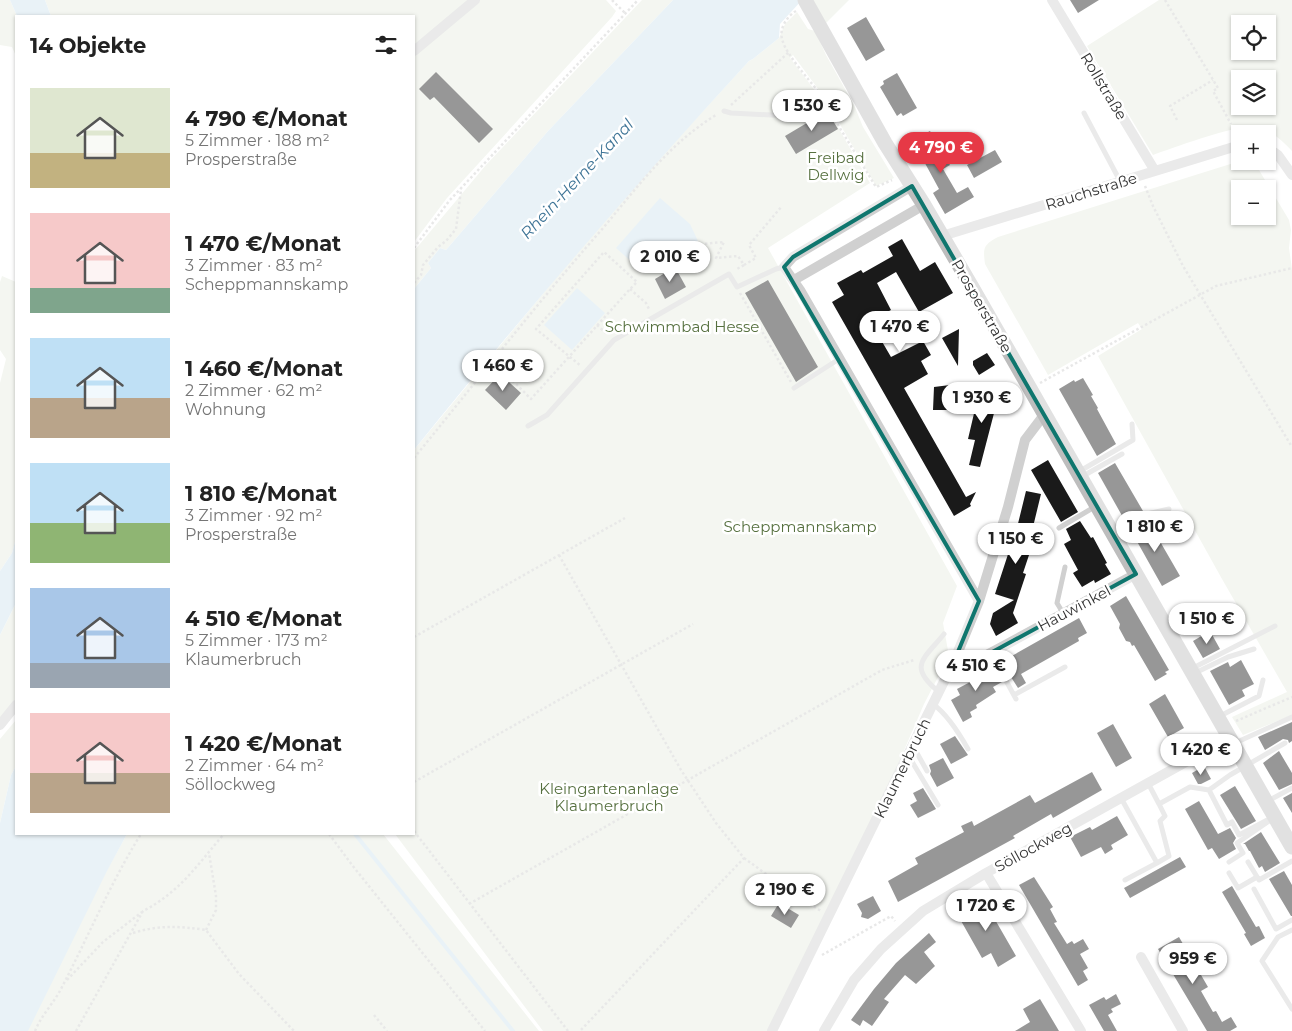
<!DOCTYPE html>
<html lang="de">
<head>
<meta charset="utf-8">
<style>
  body { margin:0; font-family:Montserrat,sans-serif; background:#f2f2f2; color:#222; height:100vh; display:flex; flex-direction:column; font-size:19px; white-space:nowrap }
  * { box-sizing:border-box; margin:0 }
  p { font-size:16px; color:#767676 }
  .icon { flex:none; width:28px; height:28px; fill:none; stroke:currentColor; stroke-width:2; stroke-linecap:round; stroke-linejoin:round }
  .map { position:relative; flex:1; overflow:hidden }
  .side { position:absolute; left:15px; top:15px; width:400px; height:820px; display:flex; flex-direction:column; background:#fff; border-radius:0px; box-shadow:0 1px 4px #0004 }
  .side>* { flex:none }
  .controls { position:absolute; left:1231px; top:15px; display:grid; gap:10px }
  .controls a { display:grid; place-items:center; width:45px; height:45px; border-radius:0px; background:#fff; box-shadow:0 1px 4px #0004; font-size:25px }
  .price { position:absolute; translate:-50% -42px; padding:0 11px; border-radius:18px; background:#fff; color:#222; font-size:16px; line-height:32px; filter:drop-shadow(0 1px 2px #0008) }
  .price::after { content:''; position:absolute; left:50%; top:30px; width:15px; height:11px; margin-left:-8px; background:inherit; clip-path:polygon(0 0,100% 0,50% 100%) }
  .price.current { background:#e63946; color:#fff }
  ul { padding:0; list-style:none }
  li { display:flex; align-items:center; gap:15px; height:125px; padding:0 15px }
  li span { display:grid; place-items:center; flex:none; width:140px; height:100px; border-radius:0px; color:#555 }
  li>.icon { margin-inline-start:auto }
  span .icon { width:60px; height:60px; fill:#fffc; stroke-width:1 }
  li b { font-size:21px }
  h2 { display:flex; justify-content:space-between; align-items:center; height:60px; padding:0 15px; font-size:21px }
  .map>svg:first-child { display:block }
  .green { fill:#e6ecdf; fill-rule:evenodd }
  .water { fill:#cfe2ee }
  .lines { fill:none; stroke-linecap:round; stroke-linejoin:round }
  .stream { stroke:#cfe2ee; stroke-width:4 }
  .building { fill:#1a1a1a }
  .path { stroke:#cdcdcd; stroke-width:2.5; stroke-dasharray:2.5 2.5; stroke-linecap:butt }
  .service { stroke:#d0d0d0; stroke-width:5 }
  .minor { stroke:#d0d0d0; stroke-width:10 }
  .secondary { stroke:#bdbdbd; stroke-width:15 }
  .marked { fill:none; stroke:#0f766e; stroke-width:4; stroke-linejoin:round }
  .labels { text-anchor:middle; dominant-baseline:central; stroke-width:5; stroke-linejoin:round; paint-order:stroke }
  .street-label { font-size:15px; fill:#333; stroke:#fff }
  .park-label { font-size:15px; fill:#56703f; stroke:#fff }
  .water-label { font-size:16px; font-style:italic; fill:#3f7597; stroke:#fff }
</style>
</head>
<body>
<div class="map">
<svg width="1292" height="1031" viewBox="0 0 1292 1031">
  <rect width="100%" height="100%" fill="#fff"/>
  <path class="green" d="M0,0H10L17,16L16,56L12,47L0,45Z
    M45,0H606L616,11L612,17L447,198L414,242V16H51Z
    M642,0H673L548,131L446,250L440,248L428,263L431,268L414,289V251L486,165Z
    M810,0H849L824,25Z
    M1159,0H1292V151C1283,141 1271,130 1257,127C1240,123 1173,148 1153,155L1087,46ZM1240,24H1268V51H1240ZM1240,79H1268V106H1240Z
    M797,12L808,29L815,31L826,55L854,105L863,127L894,178L876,186L824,97L793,55L790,58L823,101L870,183L768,248L957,586L943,623L949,656L924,704L833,915L774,1031H543L395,834H414V450L564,268L658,160L749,61L753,59L779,38L785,24Z
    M1240,161L1267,162L1259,170L1289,220L1291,230L1289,248L1292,269V715L1243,735L1232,717L1287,692L1222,579L1098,356L1142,329L1138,323L1048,375L985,264C983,248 983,245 998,237ZM1240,189H1268V216H1240Z
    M2,276L16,282V538L12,553L0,571V383L6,359L0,350V282Z
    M16,603V700L0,719V635Z
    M16,720V766L11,775L0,823V739Z
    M127,834H383L539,1031H27L37,1009L107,870Z"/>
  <path class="water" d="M10,0H45L51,16H17Z
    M673,0H802L780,24L779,38L753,59L749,61C633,187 521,317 414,450V289L431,268L428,263L440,248L446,250L548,131Z
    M660,198L690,224L698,241L643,272L616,248Z
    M577,288L605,313L572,350L544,325Z
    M16,538V603L0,635V571L12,553Z
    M16,766V834H127L107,871L28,1031H0V823L11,775Z"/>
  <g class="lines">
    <path class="stream" d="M355,834L513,1031"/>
  </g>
  <path class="building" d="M1070,0H1099L1078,13Z
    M866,17L885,50L866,61L847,28Z
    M436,72L493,129L479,143L434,97L430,100L419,89Z
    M897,73L917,108L903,116L901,113L897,116L880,87L884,84L883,81Z
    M827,111L838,129L796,154L785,136Z
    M930,131L950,165L943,169L957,193L968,187L974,197L945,214L933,193L939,189L914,143L920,140L918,137Z
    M995,150L1002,162L974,178L967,165Z
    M902,239L920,271L935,262L953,293L919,312L896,272L877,283L891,310L870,321L891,357L923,341L931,355L921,361L928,374L904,388L966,497L976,492L970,504L971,506L954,516L832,302L844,295L837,283L861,270L863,273L893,256L888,247Z
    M675,267L686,287L665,299L655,279Z
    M768,280L818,367L796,382L745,293Z
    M959,329L958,366L942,338Z
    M987,353L995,365L979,375L973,365V361Z
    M500,374L521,393L506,410L485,390Z
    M1083,378L1093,395L1091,396L1098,408L1097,409L1116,444L1097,456L1059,389L1074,380L1075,382Z
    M958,384V410H933L934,387Z
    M980,388L999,394L980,467L969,465L975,440L968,439Z
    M1048,460L1078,512L1061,522L1031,470Z
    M1115,463L1143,511L1125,521L1098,473Z
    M1026,491L1041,494L1032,531L1034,532L1030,545L1032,546L1023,573L1026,574L1013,613L1018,623L996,636L990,624L993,613L1014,600L995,594L1013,539L1014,540Z
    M1147,519L1180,576L1162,586L1130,529Z
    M1080,521L1091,538L1093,537L1107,563L1105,564L1111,574L1095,583L1094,580L1082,587L1073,573L1078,570L1064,544L1071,540L1066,529Z
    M1126,596L1169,670L1165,672L1167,674L1155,681L1134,645L1132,646L1130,642L1126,641L1119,628L1120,624L1110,606Z
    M1079,618L1087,633L1078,638L1079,641L1021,674L1026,683L1018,688L1011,677L1010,678L1001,662Z
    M1210,631L1220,649L1203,658L1193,641Z
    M1241,660L1254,684L1242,690L1245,696L1229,705L1210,671L1228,662L1230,667Z
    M991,665L992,667H993L1002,682L993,687L996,692L976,705L977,708L970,712L972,717L963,722L951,700L960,695L957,689L972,681L969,677Z
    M1165,694L1184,728L1168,737L1149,704Z
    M1292,722V741L1289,743L1288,740L1283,739L1265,750L1258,737Z
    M1113,724L1132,758L1116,767L1097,733Z
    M955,736L968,755L951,764L940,744Z
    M1279,751L1292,773V784L1279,790L1263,763Z
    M943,758L954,778L937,787L930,774L931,771L929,765Z
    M1204,766L1211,779L1201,784H1198L1192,773Z
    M1092,772L1102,790L1053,818L1051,814L1013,836L1015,838L898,902L888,881L918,864L915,858L964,832L961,826L972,821L974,826L983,821L1030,795L1035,803Z
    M1235,786L1256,821L1241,829L1220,795Z
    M923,788L936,809L918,818L910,805L917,801L913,793Z
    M1292,793V813L1283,798Z
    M1199,801L1218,834L1230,828L1236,838L1233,843L1236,849L1219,859L1212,848L1208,850L1185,809Z
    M1117,816L1128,835L1111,845L1113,849L1105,854L1101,847L1081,857L1070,837L1090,827L1092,830Z
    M1261,832L1280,863L1265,872L1262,866L1259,868L1250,851H1249L1245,844H1243Z
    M1180,857L1186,867L1130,898L1124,888Z
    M1284,871L1292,885V916H1291L1269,879Z
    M1034,877L1053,907L1050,909L1057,922L1054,923L1067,944L1072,941L1074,944L1083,939L1089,949L1080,954L1088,968L1083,971L1088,980L1078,986L1019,885Z
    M1232,886L1256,927L1259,926L1265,938L1251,946L1244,934L1246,933L1222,892Z
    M873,896L881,911L868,919L861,917L862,913L857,904Z
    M982,897L1016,956L998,967L991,953L982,958L956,912Z
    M779,903L799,915L791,928L771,916Z
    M929,933L936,942L924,952L935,966L916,984L905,975L884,999L889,1002L872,1026L863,1020L860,1026L851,1020L874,989L896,963Z
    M1179,937L1208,987L1201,991L1213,1012L1216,1011L1222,1022L1231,1017L1237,1027L1230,1031H1207L1158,949Z
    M1116,994L1121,1004L1111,1009L1113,1012L1108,1015L1117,1031H1104L1089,1005L1104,997L1106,1000Z
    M1040,999L1059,1031H1015L1030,1022L1023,1009Z"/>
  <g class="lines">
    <path class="path" d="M612,0L625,13
      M1165,0L1218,88L1213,91L1231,124
      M796,11C786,17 778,30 783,42C787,55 809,80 818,91
      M731,105L789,52
      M827,107L876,187L892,180
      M1177,120L1170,106L1213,80
      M1145,186L1153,206L1183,266L1292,447
      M414,248L449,201L638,0
      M687,252L702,244L724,242L716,258L738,256L744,265L737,269
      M744,265L756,258L749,245L782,206
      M414,283L421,275L423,265L438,247L446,241L456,229L461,190
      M630,289L646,303L649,309
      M740,293L791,382
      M597,325L607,334
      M502,370L531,399L630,289L637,282L604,252L536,329L581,366
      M1040,383L1216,286L1292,268
      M414,458C477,381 538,302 604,227C638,186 670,143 716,115
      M559,555L681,770L716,823L744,858L580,1031
      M414,637L625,518
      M1236,721L1292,697
      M414,782L693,624
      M414,831L568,1031
      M329,834L352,865L485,1031
      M744,858L791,892L821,911
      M469,904L882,670L914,660
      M206,930L216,910V896L209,853
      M133,933C159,925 179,926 206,930L239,974L294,1031
      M822,955L891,916L895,921
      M67,980L103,942L142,912
      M374,1015L387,1031
      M35,1031C42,1014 55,1002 63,985C89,935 111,882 141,834
      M76,1031L143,911C180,892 198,864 224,834"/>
    <path class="service" d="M724,111L731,113L790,116L823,99
      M1084,113L1120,181
      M794,388L839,359
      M528,426L547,415L614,340L729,274L737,287L776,269L784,267
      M1080,471L1133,440L1132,424
      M1083,476L1122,454
      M1059,528L1096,506
      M1115,532L1147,514L1169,509
      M1063,613L1057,603L1065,567
      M991,653L1016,699
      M1193,668L1275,626
      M1195,673L1228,657L1254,649
      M939,692C907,666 924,659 944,634
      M1014,695L1065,667
      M933,704C948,715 959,733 968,749
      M1220,716L1259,696L1263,680
      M1235,743L1292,717
      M913,746L927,771
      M908,755L938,805
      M1148,783L1159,804
      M1209,790L1230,775L1285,743
      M1121,798L1157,863L1125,880
      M1268,801L1292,788
      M1229,862L1243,853L1237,843L1272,819
      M1248,862L1259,880L1292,861
      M1157,863L1169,856L1160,821L1165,816L1159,804L1190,787L1209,790L1227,825L1232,822L1239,835L1273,817
      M1229,873L1238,888L1257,877
      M1254,889L1276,929L1292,920
      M1292,930L1278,937L1262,961L1292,1009"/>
    <path class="minor" d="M1052,0L1155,171
      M414,51L475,0
      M1268,148L1278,155L1292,175
      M912,186L793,257L784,267L800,290L979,601
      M942,236L1240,145
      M794,280L924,205
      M955,659L985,656L1136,574
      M0,725L16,705
      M986,873L1081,1031
      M1141,957L1183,1031
      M772,1031L955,659L979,601L1008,507L1025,440L1044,415
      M824,1031L854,980L881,949L923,911L986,873L1229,738"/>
    <path class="secondary" d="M805,0L885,143L924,205L973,289L1292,847"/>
  </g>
  <path d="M0 0H1292V1031H0ZM912,186L1136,574L985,656L955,659L979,601L784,267L793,257Z" fill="#fff" fill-opacity=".55" fill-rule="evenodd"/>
  <path class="marked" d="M912,186L1136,574L985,656L955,659L979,601L784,267L793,257Z"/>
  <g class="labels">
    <g class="street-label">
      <text transform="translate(1104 86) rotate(59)">Rollstraße</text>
      <text transform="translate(1091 191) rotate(-17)">Rauchstraße</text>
      <text transform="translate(982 306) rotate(60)">Prosperstraße</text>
      <text transform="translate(1074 608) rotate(-28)">Hauwinkel</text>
      <text transform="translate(902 768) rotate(-64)">Klaumerbruch</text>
      <text transform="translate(1033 847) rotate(-29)">Söllockweg</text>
    </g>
    <g class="park-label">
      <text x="836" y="157">Freibad<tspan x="836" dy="17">Dellwig</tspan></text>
      <text x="682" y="326">Schwimmbad Hesse</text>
      <text x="800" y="526">Scheppmannskamp</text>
      <text x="609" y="788">Kleingartenanlage<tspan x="609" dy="17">Klaumerbruch</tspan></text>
    </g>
    <g class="water-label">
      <text transform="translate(577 179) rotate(-47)">Rhein-Herne-Kanal</text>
    </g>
  </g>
</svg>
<div class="controls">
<a><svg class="icon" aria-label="locate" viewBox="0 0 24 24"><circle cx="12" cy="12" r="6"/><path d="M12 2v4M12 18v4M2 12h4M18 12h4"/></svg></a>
<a><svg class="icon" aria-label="layers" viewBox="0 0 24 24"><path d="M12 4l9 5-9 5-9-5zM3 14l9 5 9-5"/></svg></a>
<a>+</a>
<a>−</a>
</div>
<b class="price" style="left:812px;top:132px">1 530 €</b>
<b class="price current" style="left:941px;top:174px">4 790 €</b>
<b class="price" style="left:670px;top:283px">2 010 €</b>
<b class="price" style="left:900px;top:353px">1 470 €</b>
<b class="price" style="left:503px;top:392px">1 460 €</b>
<b class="price" style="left:982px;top:424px">1 930 €</b>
<b class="price" style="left:1155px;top:553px">1 810 €</b>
<b class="price" style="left:1016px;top:565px">1 150 €</b>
<b class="price" style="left:1207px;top:645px">1 510 €</b>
<b class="price" style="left:976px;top:692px">4 510 €</b>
<b class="price" style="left:1201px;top:776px">1 420 €</b>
<b class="price" style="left:785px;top:916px">2 190 €</b>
<b class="price" style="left:986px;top:932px">1 720 €</b>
<b class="price" style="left:1193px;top:985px">959 €</b>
<section class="side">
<h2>14 Objekte<svg class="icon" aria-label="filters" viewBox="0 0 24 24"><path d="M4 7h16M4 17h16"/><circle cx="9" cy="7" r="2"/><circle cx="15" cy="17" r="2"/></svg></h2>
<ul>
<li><span style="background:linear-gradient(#dfe7d0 65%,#c2b280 0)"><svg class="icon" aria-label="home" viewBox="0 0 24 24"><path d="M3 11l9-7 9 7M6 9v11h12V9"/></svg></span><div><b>4 790 €/Monat</b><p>5 Zimmer · 188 m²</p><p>Prosperstraße</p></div></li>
<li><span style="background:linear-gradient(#f6c9c9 75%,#7fa58c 0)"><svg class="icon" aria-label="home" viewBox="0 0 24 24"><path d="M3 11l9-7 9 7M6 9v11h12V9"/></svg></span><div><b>1 470 €/Monat</b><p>3 Zimmer · 83 m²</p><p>Scheppmannskamp</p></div></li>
<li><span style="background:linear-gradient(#bfe0f5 60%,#b9a48a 0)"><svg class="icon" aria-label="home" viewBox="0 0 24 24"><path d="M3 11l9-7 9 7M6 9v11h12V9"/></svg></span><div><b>1 460 €/Monat</b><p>2 Zimmer · 62 m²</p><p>Wohnung</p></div></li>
<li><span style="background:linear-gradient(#bfe0f5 60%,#8fb573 0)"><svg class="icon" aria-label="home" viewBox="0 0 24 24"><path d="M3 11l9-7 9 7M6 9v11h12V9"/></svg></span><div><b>1 810 €/Monat</b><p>3 Zimmer · 92 m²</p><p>Prosperstraße</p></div></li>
<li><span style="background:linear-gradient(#a9c7e8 75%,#9aa5b1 0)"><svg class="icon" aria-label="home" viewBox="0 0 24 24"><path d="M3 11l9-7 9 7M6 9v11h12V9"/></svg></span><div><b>4 510 €/Monat</b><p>5 Zimmer · 173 m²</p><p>Klaumerbruch</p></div></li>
<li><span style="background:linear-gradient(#f6c9c9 60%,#b9a48a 0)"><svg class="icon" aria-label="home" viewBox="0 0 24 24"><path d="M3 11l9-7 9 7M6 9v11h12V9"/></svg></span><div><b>1 420 €/Monat</b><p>2 Zimmer · 64 m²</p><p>Söllockweg</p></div></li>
</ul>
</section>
</div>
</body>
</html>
